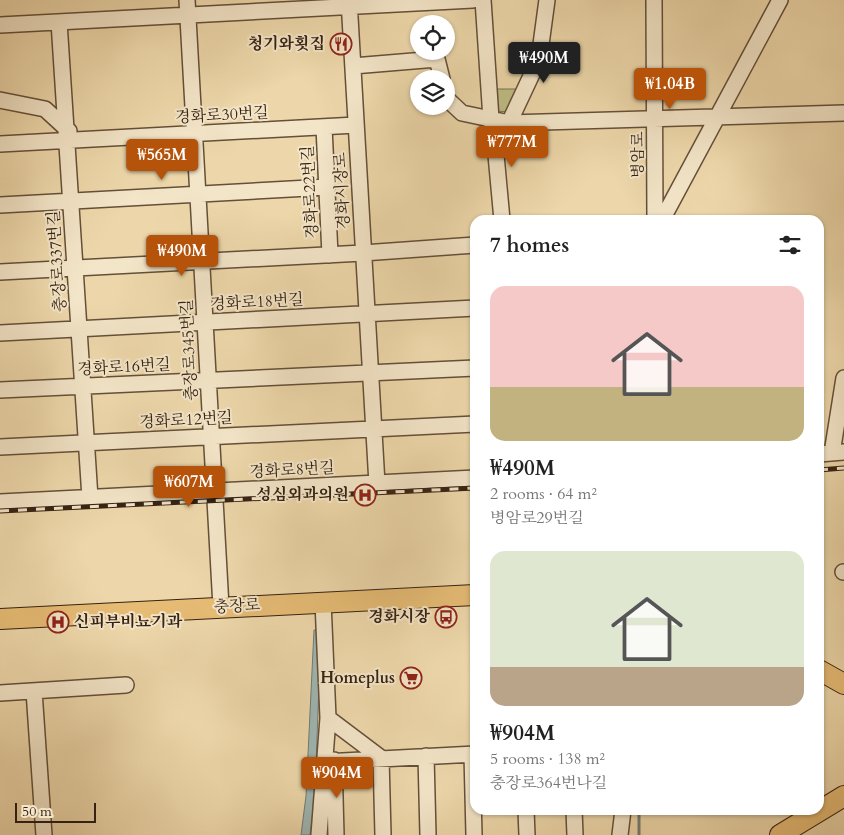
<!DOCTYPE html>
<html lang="en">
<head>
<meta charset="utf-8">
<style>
  body { margin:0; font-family:Cardo,"Noto Serif KR",serif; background:#f6f6f6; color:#222; height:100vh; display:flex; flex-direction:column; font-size:19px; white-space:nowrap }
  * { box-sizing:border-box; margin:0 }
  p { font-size:16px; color:#767676 }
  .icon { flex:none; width:28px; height:28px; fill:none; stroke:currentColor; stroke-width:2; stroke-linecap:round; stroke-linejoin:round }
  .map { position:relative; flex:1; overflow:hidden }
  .drawer { position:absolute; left:470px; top:215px; width:354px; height:600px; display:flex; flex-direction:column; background:#fff; border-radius:15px; box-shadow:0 1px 4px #0004 }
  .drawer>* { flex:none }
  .controls { position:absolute; left:410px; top:15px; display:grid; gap:10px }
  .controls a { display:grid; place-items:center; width:45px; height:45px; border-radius:50%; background:#fff; box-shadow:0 1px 4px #0004; font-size:25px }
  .scale { position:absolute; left:15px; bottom:12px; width:81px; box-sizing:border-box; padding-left:5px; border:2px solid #362213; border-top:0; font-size:14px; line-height:18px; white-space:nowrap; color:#362213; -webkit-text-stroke:4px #f3e5c8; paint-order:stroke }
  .price { position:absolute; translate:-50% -42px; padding:0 11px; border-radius:5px; background:#b45309; color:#fff; font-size:16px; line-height:32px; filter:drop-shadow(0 1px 2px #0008) }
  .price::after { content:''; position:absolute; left:50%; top:30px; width:15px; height:11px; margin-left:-8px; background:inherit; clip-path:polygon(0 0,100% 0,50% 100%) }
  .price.active { background:#222; color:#fff }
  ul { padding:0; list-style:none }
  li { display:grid; align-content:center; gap:10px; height:265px; padding:0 20px }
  li span { display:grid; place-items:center; height:155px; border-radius:15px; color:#555 }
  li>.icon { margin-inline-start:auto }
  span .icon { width:90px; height:90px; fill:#fffc; stroke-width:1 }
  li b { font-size:21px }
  h2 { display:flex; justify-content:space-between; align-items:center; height:60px; padding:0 20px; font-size:21px }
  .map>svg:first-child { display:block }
  .green { fill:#bebd85; stroke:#7a704c }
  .water { fill:#9eb7b4; stroke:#747b74 }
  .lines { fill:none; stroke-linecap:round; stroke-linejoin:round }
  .stream { stroke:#747b74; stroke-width:3 }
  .minor-casing { stroke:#644f39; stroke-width:18 }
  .major-casing { stroke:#362213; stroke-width:22 }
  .minor { stroke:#f3e5c8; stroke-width:15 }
  .major { stroke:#e6bc75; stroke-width:20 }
  .rail-casing { stroke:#362213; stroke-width:5 }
  .rail { stroke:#f3e5c8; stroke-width:3; stroke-dasharray:9; stroke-linecap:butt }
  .labels { text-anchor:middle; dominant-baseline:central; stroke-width:4; stroke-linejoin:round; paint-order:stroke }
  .poi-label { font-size:16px; font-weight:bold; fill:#362213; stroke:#f3e5c8; text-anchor:end }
  .street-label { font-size:16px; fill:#362213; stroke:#f3e5c8 }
</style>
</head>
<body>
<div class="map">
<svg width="844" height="835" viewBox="0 0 844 835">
  <rect width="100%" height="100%" fill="#edd7aa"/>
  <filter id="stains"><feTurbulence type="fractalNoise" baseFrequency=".004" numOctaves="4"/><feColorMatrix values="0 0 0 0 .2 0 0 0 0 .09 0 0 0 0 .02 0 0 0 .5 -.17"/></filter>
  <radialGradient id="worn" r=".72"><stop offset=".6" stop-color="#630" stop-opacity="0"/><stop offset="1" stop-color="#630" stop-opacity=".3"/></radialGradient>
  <path class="green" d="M496,89H516L510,112L496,111Z"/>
  <path class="water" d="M314,630H321L315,793L310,835H301L306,796Z"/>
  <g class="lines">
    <path class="stream" d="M639,835V810"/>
    <g class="minor-casing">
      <path id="minor" d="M187,0L221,607
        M349,0L377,484
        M483,0L491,119L496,155L502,220
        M654,0L655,220
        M59,22L90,498
        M0,25L473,0
        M353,66L437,59L442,79
        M446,98L462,113L509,123L844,113
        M0,100L45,109L69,131
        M324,127L330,255
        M0,144L356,125
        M497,154L509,123L539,59L547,0
        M0,205L327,187
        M662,220L780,0
        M0,272L363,253L475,245
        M0,333L475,308
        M0,390L475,368
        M0,447L475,424
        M832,453L844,378
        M819,454L844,452
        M0,502L475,478
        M843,572H844
        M34,691L44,835
        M0,693L126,685
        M328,718L381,758L383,835
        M472,754L474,835
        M426,756L428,835
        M334,760L336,835
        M324,762L475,754
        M526,810L527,835
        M574,810L575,835
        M319,835L328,718L323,602
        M620,835L623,810"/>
    </g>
    <g class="major-casing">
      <path id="major" d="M0,619L475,595
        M819,670L844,684
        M780,835L844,796"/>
    </g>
    <use href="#minor" class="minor"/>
    <use href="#major" class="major"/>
    <g class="rail-casing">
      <path id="rail" d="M819,470L844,468
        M0,511L475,488"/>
    </g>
    <use href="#rail" class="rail"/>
  </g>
  <defs>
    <g id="restaurant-ring" transform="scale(1.125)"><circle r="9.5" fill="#f3e5c8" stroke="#8f2418" stroke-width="1.5"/><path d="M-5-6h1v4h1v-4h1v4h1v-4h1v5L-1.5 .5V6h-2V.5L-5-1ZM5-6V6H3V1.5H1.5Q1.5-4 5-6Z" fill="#8f2418"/></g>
    <g id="hospital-ring" transform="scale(1.125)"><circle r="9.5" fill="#f3e5c8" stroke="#8f2418" stroke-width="1.5"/><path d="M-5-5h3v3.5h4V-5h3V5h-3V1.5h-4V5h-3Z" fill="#8f2418"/></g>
    <g id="bus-ring" transform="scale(1.125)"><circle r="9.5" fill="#f3e5c8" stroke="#8f2418" stroke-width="1.5"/><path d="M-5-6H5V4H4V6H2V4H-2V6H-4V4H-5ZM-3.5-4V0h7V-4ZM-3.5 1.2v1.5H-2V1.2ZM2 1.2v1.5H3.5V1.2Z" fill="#8f2418"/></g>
    <g id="supermarket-ring" transform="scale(1.125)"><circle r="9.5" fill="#f3e5c8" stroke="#8f2418" stroke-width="1.5"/><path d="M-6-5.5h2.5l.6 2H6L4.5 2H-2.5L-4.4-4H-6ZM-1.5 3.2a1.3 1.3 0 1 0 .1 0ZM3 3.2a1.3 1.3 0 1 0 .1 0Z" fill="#8f2418"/></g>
  </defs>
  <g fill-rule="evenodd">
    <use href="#restaurant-ring" x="341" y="44"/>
    <use href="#hospital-ring" x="365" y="495"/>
    <use href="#bus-ring" x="446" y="617"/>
    <use href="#hospital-ring" x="58" y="622"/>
    <use href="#supermarket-ring" x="411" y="678"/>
  </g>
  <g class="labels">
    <g class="poi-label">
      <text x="325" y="44">청기와횟집</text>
      <text x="349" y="495">성심외과의원</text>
      <text x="430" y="617">경화시장</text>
      <text x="74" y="622" text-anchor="start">신피부비뇨기과</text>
      <text x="395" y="678">Homeplus</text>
    </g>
    <g class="street-label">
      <text transform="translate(222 115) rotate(-3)">경화로30번길</text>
      <text transform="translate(638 155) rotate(-90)">병암로</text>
      <text transform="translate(342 191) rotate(-93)">경화시장로</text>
      <text transform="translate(310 192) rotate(-93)">경화로22번길</text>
      <text transform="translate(57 261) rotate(-94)">충장로337번길</text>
      <text transform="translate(257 302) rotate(-3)">경화로18번길</text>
      <text transform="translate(189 350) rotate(-93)">충장로345번길</text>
      <text transform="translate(124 367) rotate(-3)">경화로16번길</text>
      <text transform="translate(186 420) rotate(-3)">경화로12번길</text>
      <text transform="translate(292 470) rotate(-3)">경화로8번길</text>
      <text transform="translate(237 606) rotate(-3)">충장로</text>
    </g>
  </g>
  <rect width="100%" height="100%" filter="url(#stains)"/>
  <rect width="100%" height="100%" fill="url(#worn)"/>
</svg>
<div class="controls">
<a><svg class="icon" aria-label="locate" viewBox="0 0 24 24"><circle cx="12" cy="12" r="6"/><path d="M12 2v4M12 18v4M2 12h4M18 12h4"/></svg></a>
<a><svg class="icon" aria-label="layers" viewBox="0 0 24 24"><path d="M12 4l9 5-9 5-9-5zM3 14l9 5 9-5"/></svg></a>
</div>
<div class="scale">50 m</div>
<b class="price active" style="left:544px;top:84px">₩490M</b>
<b class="price" style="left:670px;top:110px">₩1.04B</b>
<b class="price" style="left:512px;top:168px">₩777M</b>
<b class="price" style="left:162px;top:181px">₩565M</b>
<b class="price" style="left:182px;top:277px">₩490M</b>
<b class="price" style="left:189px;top:508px">₩607M</b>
<b class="price" style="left:337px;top:799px">₩904M</b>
<section class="drawer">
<h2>7 homes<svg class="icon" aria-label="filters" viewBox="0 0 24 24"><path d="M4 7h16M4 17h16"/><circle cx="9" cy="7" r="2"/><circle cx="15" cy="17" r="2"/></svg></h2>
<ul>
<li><span style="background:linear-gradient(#f6c9c9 65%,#c2b280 0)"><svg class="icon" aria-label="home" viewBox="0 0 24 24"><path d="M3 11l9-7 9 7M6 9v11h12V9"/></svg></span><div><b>₩490M</b><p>2 rooms · 64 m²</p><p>병암로29번길</p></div></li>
<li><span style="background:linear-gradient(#dfe7d0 75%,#b9a48a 0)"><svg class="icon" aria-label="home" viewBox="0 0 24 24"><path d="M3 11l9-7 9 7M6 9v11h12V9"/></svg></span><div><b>₩904M</b><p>5 rooms · 138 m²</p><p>충장로364번나길</p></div></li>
</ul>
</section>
</div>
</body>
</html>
